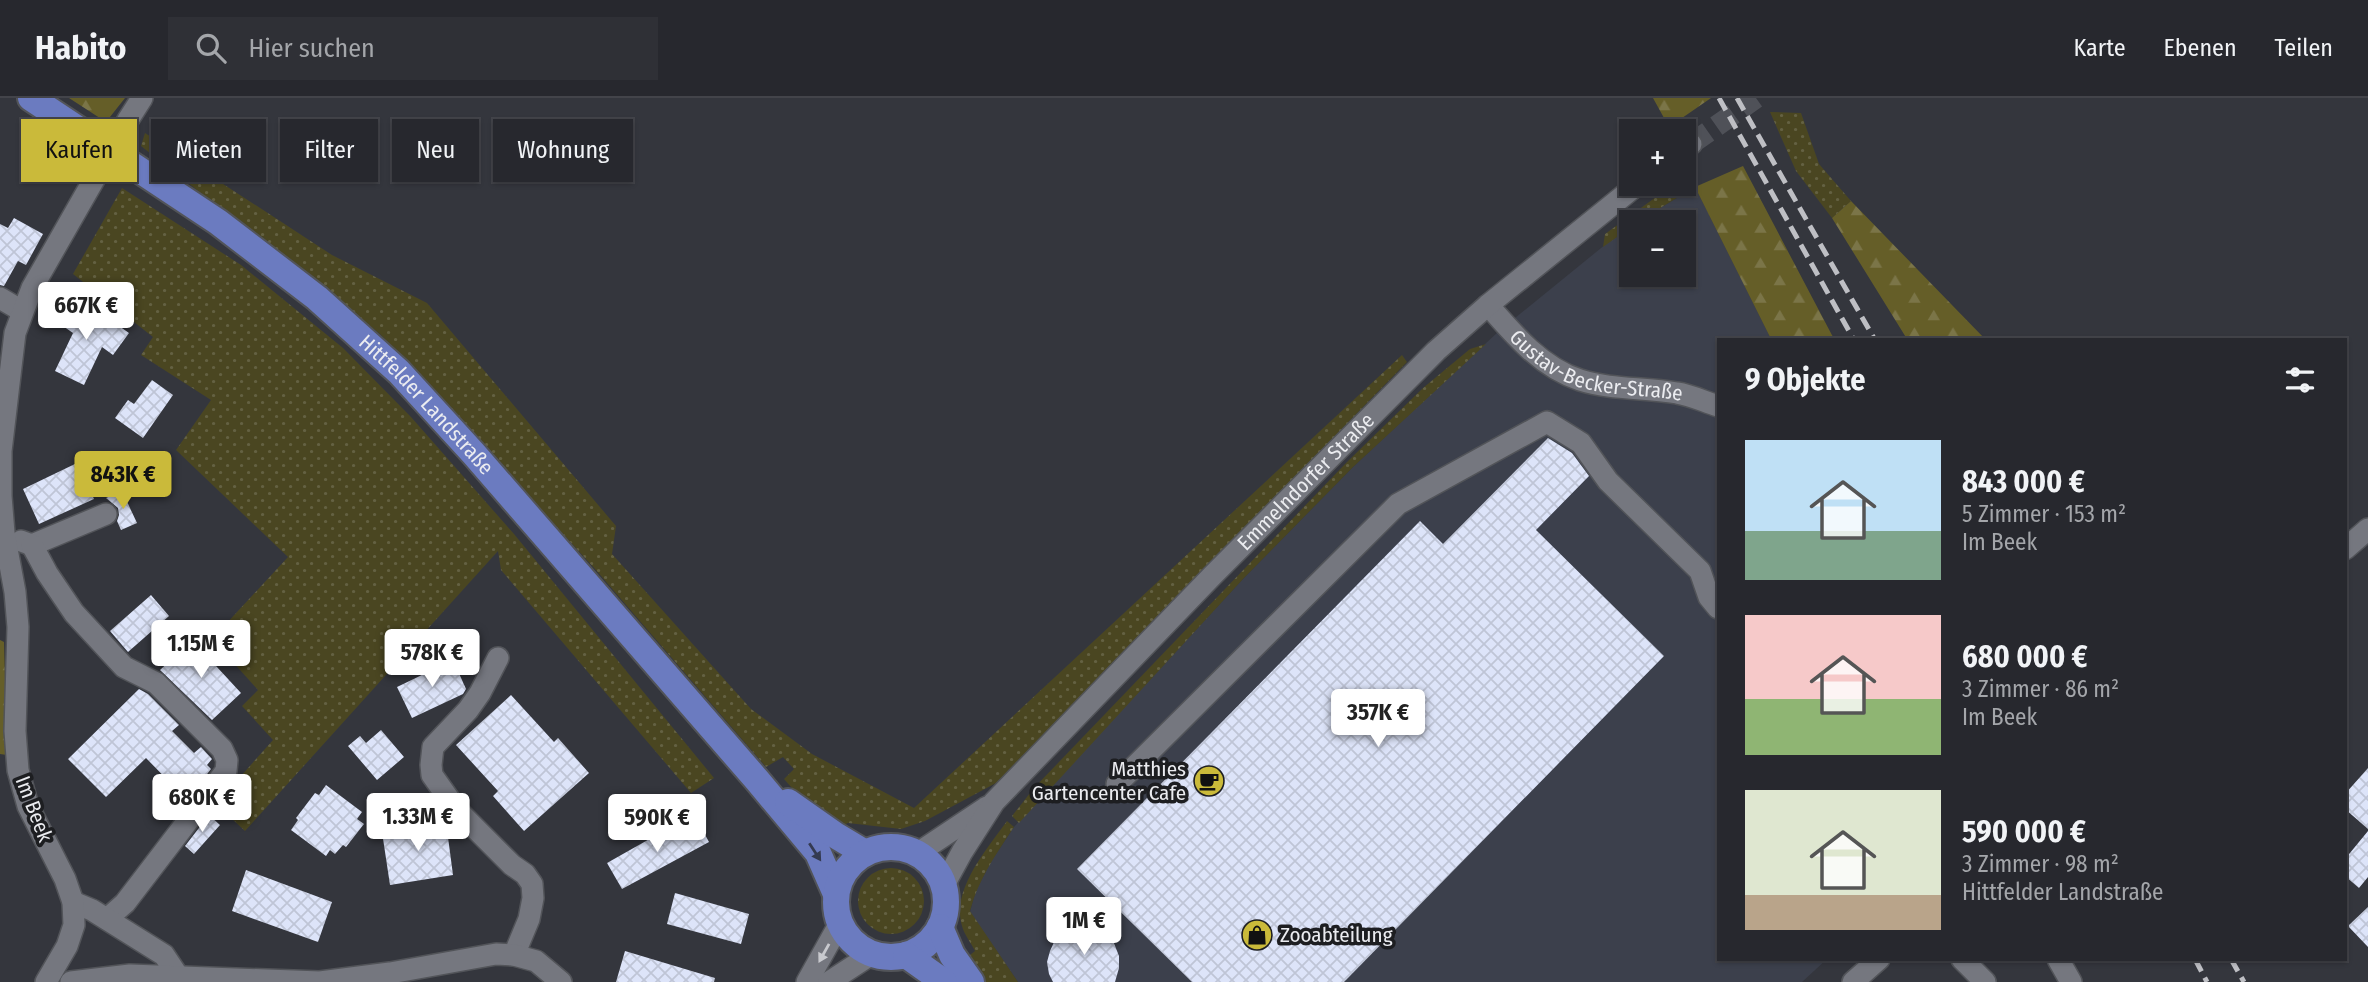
<!DOCTYPE html>
<html lang="de">
<head>
<meta charset="utf-8">
<style>
  body { margin:0; font-family:"Fira Sans Condensed",sans-serif; background:#2f3036; color:#f1f3f6; height:100vh; display:flex; flex-direction:column; font-size:26px; white-space:nowrap }
  * { box-sizing:border-box; margin:0 }
  p { font-size:23px; color:#a4a6aa }
  .icon { flex:none; width:38px; height:38px; fill:none; stroke:currentColor; stroke-width:2; stroke-linecap:round; stroke-linejoin:round }
  .map { position:relative; flex:1; overflow:hidden }
  .sheet { position:absolute; left:1717px; top:240px; width:630px; height:623px; display:flex; flex-direction:column; background:#27282e; border-radius:0px; box-shadow:0 2px 5px #0004,0 0 0 2px #43444a }
  .sheet>* { flex:none }
  .guide { position:absolute; left:21px; top:21px; width:665px; height:63px; display:flex; gap:14px }
  .tools { position:absolute; left:1619px; top:21px; display:grid; gap:14px }
  .tools a { display:grid; place-items:center; width:77px; height:77px; border-radius:0px; background:#27282e; box-shadow:0 2px 5px #0004,0 0 0 2px #43444a; font-size:35px }
  .price { position:absolute; translate:-50% -60px; padding:0 16px; border-radius:7px; background:#fff; color:#222; font-size:23px; line-height:46px; filter:drop-shadow(0 2px 4px #0008) }
  .price::after { content:''; position:absolute; left:50%; top:42px; width:21px; height:16px; margin-left:-10px; background:inherit; clip-path:polygon(0 0,100% 0,50% 100%) }
  .price.active { background:#caba3a; color:#111 }
  ul { padding:0; list-style:none }
  li { display:flex; align-items:center; gap:21px; height:175px; padding:0 28px }
  li span { display:grid; place-items:center; flex:none; width:196px; height:140px; border-radius:0px; color:#555 }
  li>.icon { margin-inline-start:auto }
  span .icon { width:84px; height:84px; fill:#fffc; stroke-width:1 }
  li b { font-size:30px }
  h2 { display:flex; justify-content:space-between; align-items:center; height:84px; padding:0 28px; font-size:30px }
  .chip { padding:0 24px; border-radius:0px; background:#27282e; box-shadow:0 2px 5px #0004,0 0 0 2px #43444a; font-size:24px; line-height:63px }
  .chip.active { background:#caba3a; color:#111 }
  header { display:flex; align-items:center; gap:42px; box-sizing:border-box; height:98px; padding:0 35px; background:#27282e; border-bottom:2px solid #43444a }
  header strong { font-size:33px }
  nav { display:flex; gap:38px; margin-inline-start:auto; font-size:24px }
  .search { width:490px; height:63px; background:#2f3036; display:flex; align-items:center; gap:18px; box-sizing:border-box; padding:0 24px; border-radius:0px; color:#a4a6aa; font-size:26px }
  .map>svg:first-child { display:block }
  .built { fill:#3c404c }
  .grass { fill:url(#grass-dots) }
  .forest { fill:url(#forest-firs) }
  .building { fill:url(#building-cross-hatch) }
  .lines { fill:none; stroke-linecap:round; stroke-linejoin:round }
  .minor-tunnel { stroke:#4f5158; stroke-width:21; stroke-dasharray:21 10; stroke-linecap:butt }
  .minor-casing { stroke:#525459; stroke-width:24 }
  .major-casing { stroke:#525459; stroke-width:30 }
  .minor { stroke:#75777f; stroke-width:21 }
  .major { stroke:#6b7bc0; stroke-width:26 }
  .rail { stroke:#bebfc4; stroke-width:5; stroke-dasharray:14 7; stroke-linecap:butt }
  .oneway { fill:#343a51 }
  .oneway2 { fill:#c8c9ce }
  .labels { text-anchor:middle; dominant-baseline:central; stroke-width:7; stroke-linejoin:round; paint-order:stroke }
  .street-label { font-size:21px; fill:#ebecf0; stroke:#1d1e21 }
  .poi-label { font-size:21px; fill:#ebecf0; stroke:#1d1e21; text-anchor:end }
</style>
</head>
<body>
<header>
<strong>Habito</strong>
<div class="search"><svg class="icon" aria-label="search" viewBox="0 0 24 24"><circle cx="10" cy="10" r="6"/><path d="M15 15l6 6"/></svg>Hier suchen</div>
<nav><a>Karte</a><a>Ebenen</a><a>Teilen</a></nav>
</header>
<div class="map">
<svg width="2368" height="884" viewBox="0 0 2368 884">
  <defs>
    <pattern id="grass-dots" width="8" height="8" patternUnits="userSpaceOnUse" patternTransform="scale(1.75)"><rect width="8" height="8" fill="#4a4621"/><path d="M2 2h.1M6 6h.1" fill="none" stroke="#646142" stroke-width="1.8" stroke-linecap="round"/></pattern>
    <pattern id="forest-firs" width="22" height="20" patternUnits="userSpaceOnUse" patternTransform="scale(1.75)"><rect width="22" height="20" fill="#655e28"/><path d="M5 1l3.5 6h-7zM16 11l3.5 6h-7z" fill="#7b7548"/></pattern>
    <pattern id="building-cross-hatch" width="8" height="8" patternUnits="userSpaceOnUse" patternTransform="scale(1.75)"><rect width="8" height="8" fill="#dde4f9"/><path d="M0 0l8 8M0 8l8-8" fill="none" stroke="#bfc5d6"/></pattern>
  </defs>
  <rect width="100%" height="100%" fill="#34363d"/>
  <path class="built" d="M1695,89L1771,241L1718,242V861H1827L1802,884H1018L970,814L975,795L990,765L1014,729L1243,481L1353,369L1499,233L1606,146L1631,129V177H1684V124H1637Z"/>
  <path class="grass" d="M1770,14L1801,15L1819,66L1851,103L1832,120L1796,73Z
    M145,35L332,157L427,205L616,428L612,456L751,611L812,656L914,710L1402,257L1407,264L996,685L925,723L901,731L848,725L841,728L799,698L784,681L794,671L783,659L766,669L595,471L380,236L141,48Z
    M1688,76L1695,89L1637,124H1631V129L1603,149L1605,136L1674,86H1684V79Z
    M122,90L241,167L343,250L411,319L514,436L714,680L691,695L501,472L498,453L245,733L216,706L273,642L242,608L258,592L212,541L288,459L176,352L211,302L141,257L153,239L73,176Z
    M1486,246L1353,369L1243,481L1019,725L1012,718L1034,690L1347,364L1423,290L1470,251Z
    M1007,723L1014,729C996,756 978,782 970,813L1018,884H984L965,861L975,853C971,845 964,836 962,828C951,791 988,750 1007,723Z
    M858 803a33 33 0 1 1 66 0a33 33 0 1 1-66 0Z"/>
  <path class="forest" d="M69,0H125L106,24Z
    M1653,0H1711L1669,29Z
    M1743,68L1834,241H1771L1695,89Z
    M1851,103L1985,241H1907L1832,120Z
    M0,542L4,544L7,657L0,656Z"/>
  <path class="building" d="M14,120L43,136L26,167L18,163L4,188L0,187V126L8,130Z
    M60,204L94,227L102,216L129,235L113,257L102,249L84,287L55,273L73,235L50,219Z
    M152,282L173,297L143,340L115,320L128,302L134,306Z
    M1548,340L1572,355L1589,378L1536,432L1664,558L1344,884H1192L1077,771L1420,423L1443,446Z
    M77,365L94,401L39,426L23,391Z
    M122,393L137,425L121,432L117,423L119,417L118,410L106,400Z
    M151,497L169,518L128,554L110,533Z
    M192,542L241,595L212,622L160,572Z
    M453,562L466,591L463,596L412,620L397,589Z
    M139,591L148,596L179,627L172,633L194,655L201,649L212,661L207,667L211,671L187,702L146,660L106,699L68,661Z
    M511,597L554,644L558,640L589,675L524,733L493,698L498,693L456,647Z
    M381,632L404,659L377,682L348,648L360,638L366,645Z
    M2368,670V731L2345,711V696Z
    M326,687L362,714L357,721L364,726L346,749L343,747L335,756L330,752L326,758L291,732L298,722L296,720L315,695L319,697Z
    M209,717L220,727L194,756L185,748Z
    M696,720L709,744L622,791L607,765L653,739L655,743Z
    M446,724L453,777L390,787L382,734Z
    M2368,733V779L2359,790L2345,778V761Z
    M246,772L332,804L318,844L232,813Z
    M675,795L749,816L741,846L667,826Z
    M2368,809V849L2348,828Z
    M1086,829L1110,835L1119,858V870L1115,884H1053L1049,876L1047,864L1050,853L1055,842L1064,834L1075,830Z
    M625,853L715,880L714,884H616Z"/>
  <g class="lines">
    <path class="minor-tunnel" d="M1691,46L1756,0"/>
    <g class="minor-casing">
      <g id="minor">
        <path d="M1684,52L1691,46"/>
        <path d="M0,200L22,213"/>
        <path id="s1" d="M1488,207C1513,236 1542,270 1580,282C1612,292 1644,289 1677,295C1691,297 1705,304 1718,308"/>
        <path d="M21,443L32,447L106,416"/>
        <path d="M32,447L47,475L74,515L124,569L156,585L222,651L227,662L226,673L125,805L107,821"/>
        <path d="M2345,451L2368,431"/>
        <path d="M498,560L480,595L468,612L433,649L431,667L432,677L456,711L512,767L525,776L532,786L533,800L529,821L514,857"/>
        <path d="M1117,686L1398,406L1547,324L1581,345L1608,383L1700,473L1709,499L1718,510"/>
        <path d="M918,755L987,709"/>
        <path id="s2" d="M944,787L962,754L994,704L1212,478L1436,253L1488,207L1638,86"/>
        <path d="M73,804L92,812L164,857L178,878"/>
        <path d="M1962,861L1985,884"/>
        <path d="M2058,861L2071,884"/>
        <path d="M46,884L67,848L74,827L73,804L65,781L28,708L18,672L15,633L18,529L15,494L4,435L1,398V353L15,235L32,190L128,22L142,0"/>
        <path d="M71,884L130,877L320,884L390,875L496,856L514,857L536,863L561,884"/>
        <path d="M807,884L840,825"/>
        <path d="M829,884L872,856"/>
        <path d="M1853,884L1879,861"/>
      </g>
    </g>
    <g class="major-casing">
      <g id="major">
        <path id="s3" d="M31,0L218,124L317,200L399,274L474,356L757,682L818,755L836,796"/>
        <path d="M788,704L835,737L865,755"/>
        <circle cx="891" cy="804" r="55"/>
        <path d="M940,829L952,857L971,884"/>
        <path d="M906,857L944,884"/>
      </g>
    </g>
    <use href="#minor" class="minor"/>
    <use href="#major" class="major"/>
    <path class="rail" d="M1719,0L1854,242
      M1737,0L1875,242
      M2195,861L2207,884
      M2231,861L2244,884"/>
  </g>
  <defs><path id="oneway-solid" d="M-6-.8H1V-3.2L6.5 0L1 3.2V.8H-6Z" transform="scale(1.75)"/></defs>
  <use class="oneway" href="#oneway-solid" transform="translate(815 754) rotate(57)"/>
  <use class="oneway2" href="#oneway-solid" transform="translate(824 855) rotate(119)"/>
  <defs>
    <g id="cafe-disc" transform="scale(1.575)"><circle r="9.5" fill="#caba3a" stroke="#1d1e21"/><path d="M-5.5-4.5H6V0H3Q3 3.5 0 3.5H-2.5Q-5.5 3.5-5.5 0ZM3-3.2v2h1.7v-2ZM-6 4.5H4V6H-6Z" fill="#111"/></g>
    <g id="shop-disc" transform="scale(1.575)"><circle r="9.5" fill="#caba3a" stroke="#1d1e21"/><path d="M-5-2.5h2.3a2.7 3.5 0 0 1 5.4 0H5L5.5 6h-11ZM-1.5-2.5h3a1.5 2.3 0 0 0-3 0Z" fill="#111"/></g>
  </defs>
  <g fill-rule="evenodd">
    <use href="#cafe-disc" x="1209" y="683"/>
    <use href="#shop-disc" x="1257" y="837"/>
  </g>
  <g class="labels">
    <g class="street-label">
      <text stroke="none"><textPath href="#s1" startOffset="131">Gustav-Becker-Straße</textPath></text>
      <text stroke="none"><textPath href="#s3" startOffset="502">Hittfelder Landstraße</textPath></text>
      <text stroke="none"><textPath href="#s2" startOffset="544">Emmelndorfer Straße</textPath></text>
      <text transform="translate(34 711) rotate(69)">Im Beek</text>
    </g>
    <g class="poi-label">
      <text x="1186" y="671">Matthies<tspan x="1186" dy="24">Gartencenter Cafe</tspan></text>
      <text x="1280" y="837" text-anchor="start">Zooabteilung</text>
    </g>
  </g>
</svg>
<div class="tools">
<a>+</a>
<a>−</a>
</div>
<b class="price" style="left:86px;top:244px">667K €</b>
<b class="price active" style="left:123px;top:413px">843K €</b>
<b class="price" style="left:201px;top:582px">1.15M €</b>
<b class="price" style="left:432px;top:591px">578K €</b>
<b class="price" style="left:1378px;top:651px">357K €</b>
<b class="price" style="left:202px;top:736px">680K €</b>
<b class="price" style="left:418px;top:755px">1.33M €</b>
<b class="price" style="left:657px;top:756px">590K €</b>
<b class="price" style="left:1084px;top:859px">1M €</b>
<div class="guide">
<a class="chip active">Kaufen</a>
<a class="chip">Mieten</a>
<a class="chip">Filter</a>
<a class="chip">Neu</a>
<a class="chip">Wohnung</a>
</div>
<section class="sheet">
<h2>9 Objekte<svg class="icon" aria-label="filters" viewBox="0 0 24 24"><path d="M4 7h16M4 17h16"/><circle cx="9" cy="7" r="2"/><circle cx="15" cy="17" r="2"/></svg></h2>
<ul>
<li><span style="background:linear-gradient(#bfe0f5 65%,#7fa58c 0)"><svg class="icon" aria-label="home" viewBox="0 0 24 24"><path d="M3 11l9-7 9 7M6 9v11h12V9"/></svg></span><div><b>843 000 €</b><p>5 Zimmer · 153 m²</p><p>Im Beek</p></div></li>
<li><span style="background:linear-gradient(#f6c9c9 60%,#8fb573 0)"><svg class="icon" aria-label="home" viewBox="0 0 24 24"><path d="M3 11l9-7 9 7M6 9v11h12V9"/></svg></span><div><b>680 000 €</b><p>3 Zimmer · 86 m²</p><p>Im Beek</p></div></li>
<li><span style="background:linear-gradient(#dfe7d0 75%,#b9a48a 0)"><svg class="icon" aria-label="home" viewBox="0 0 24 24"><path d="M3 11l9-7 9 7M6 9v11h12V9"/></svg></span><div><b>590 000 €</b><p>3 Zimmer · 98 m²</p><p>Hittfelder Landstraße</p></div></li>
</ul>
</section>
</div>
</body>
</html>
